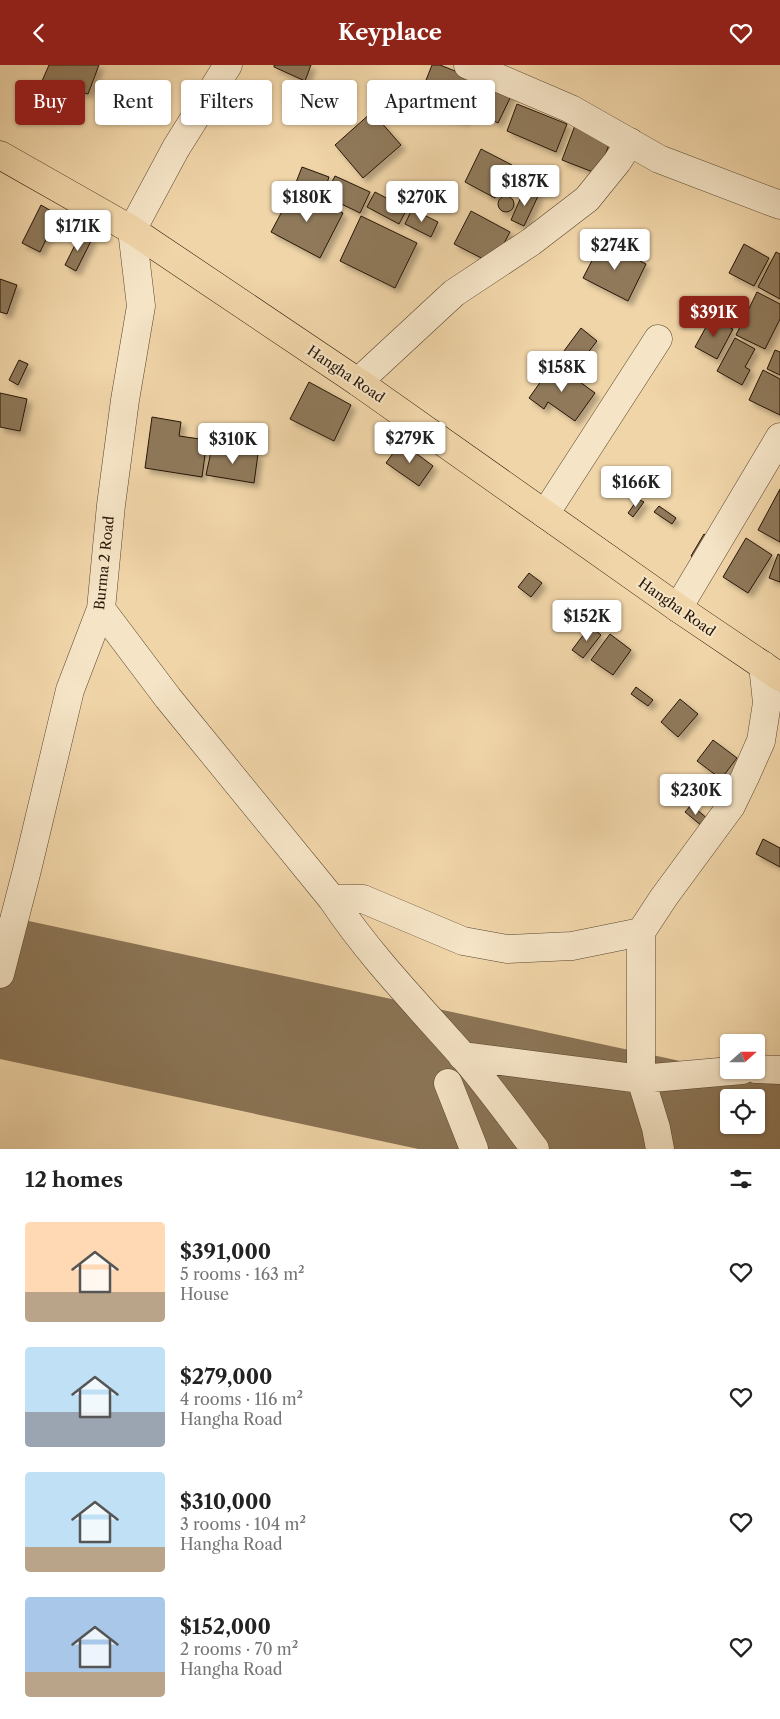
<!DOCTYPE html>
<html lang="en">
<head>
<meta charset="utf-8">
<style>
  body { margin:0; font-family:"Libre Caslon Text",serif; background:#f2f2f2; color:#222; height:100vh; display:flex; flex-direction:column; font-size:19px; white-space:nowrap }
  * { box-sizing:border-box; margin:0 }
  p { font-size:16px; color:#767676 }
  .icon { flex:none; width:28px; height:28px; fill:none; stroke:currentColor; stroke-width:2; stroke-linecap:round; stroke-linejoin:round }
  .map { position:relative; height:1084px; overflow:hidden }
  .drawer { display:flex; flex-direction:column; background:#fff; flex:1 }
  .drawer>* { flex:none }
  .hud { position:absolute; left:15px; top:15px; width:500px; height:45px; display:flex; gap:10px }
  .needle { width:32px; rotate:69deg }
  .buttons { position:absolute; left:720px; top:969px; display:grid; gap:10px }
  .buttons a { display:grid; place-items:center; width:45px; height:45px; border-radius:5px; background:#fff; box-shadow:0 1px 4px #0004; font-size:25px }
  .price { position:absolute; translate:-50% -42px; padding:0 11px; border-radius:5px; background:#fff; color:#222; font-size:16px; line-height:32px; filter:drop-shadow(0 1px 2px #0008) }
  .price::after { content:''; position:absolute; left:50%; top:30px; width:15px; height:11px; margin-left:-8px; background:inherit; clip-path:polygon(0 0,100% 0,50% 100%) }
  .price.current { background:#8f2418; color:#fff }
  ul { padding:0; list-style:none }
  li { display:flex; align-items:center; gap:15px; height:125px; padding:0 25px }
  li span { display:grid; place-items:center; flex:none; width:140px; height:100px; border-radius:5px; color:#555 }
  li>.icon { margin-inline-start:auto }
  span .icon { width:60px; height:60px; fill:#fffc; stroke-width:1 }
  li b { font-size:21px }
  h2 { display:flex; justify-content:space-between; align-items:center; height:60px; padding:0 25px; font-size:21px }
  .tag { padding:0 18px; border-radius:5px; background:#fff; box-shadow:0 1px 4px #0004; font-size:18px; line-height:45px }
  .tag.current { background:#8f2418; color:#fff }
  header { display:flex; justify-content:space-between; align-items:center; height:65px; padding:0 25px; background:#8f2418; color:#fff; font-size:22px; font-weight:700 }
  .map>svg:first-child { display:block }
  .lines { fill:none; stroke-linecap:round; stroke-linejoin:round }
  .runway { stroke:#8b7556; stroke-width:141 }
  .building { fill:#8f795a; stroke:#261505; filter:url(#shadow) }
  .minor-casing { stroke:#58452e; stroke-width:29 }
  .highway-casing { stroke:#261505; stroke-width:29 }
  .minor { stroke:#f5e4c6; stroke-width:28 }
  .highway { stroke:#f0d5a8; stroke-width:28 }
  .labels { text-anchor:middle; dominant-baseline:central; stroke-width:4; stroke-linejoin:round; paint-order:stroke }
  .street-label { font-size:14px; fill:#261505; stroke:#f5e4c6 }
</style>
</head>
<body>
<header><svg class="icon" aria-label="back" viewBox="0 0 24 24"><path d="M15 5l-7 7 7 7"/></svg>Keyplace<svg class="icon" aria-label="heart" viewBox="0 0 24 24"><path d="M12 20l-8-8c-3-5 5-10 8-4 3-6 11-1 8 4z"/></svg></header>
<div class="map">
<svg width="780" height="1084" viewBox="0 0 780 1084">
  <defs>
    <filter id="shadow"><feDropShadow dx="4.5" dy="4.5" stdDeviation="2.5" flood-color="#0004"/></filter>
  </defs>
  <rect width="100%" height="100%" fill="#f0d5a8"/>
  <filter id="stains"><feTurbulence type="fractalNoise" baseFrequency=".004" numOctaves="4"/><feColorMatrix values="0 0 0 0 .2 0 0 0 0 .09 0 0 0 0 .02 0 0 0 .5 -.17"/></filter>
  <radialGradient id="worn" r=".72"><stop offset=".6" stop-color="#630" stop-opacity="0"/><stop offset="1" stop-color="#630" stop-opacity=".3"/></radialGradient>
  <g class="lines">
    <path class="runway" d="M0,922L754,1084"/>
  </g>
  <path class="building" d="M49,0H99L88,29L42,16Z
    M274,0H311L305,16L274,2Z
    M432,0H440L480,16L464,56L417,38Z
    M495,15L514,25L498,58L479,48Z
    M517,39L567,59L556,87L507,66Z
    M372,47L401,80L363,113L335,80Z
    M577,55L613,69L598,109L562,95Z
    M481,84L512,100L495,133L465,117Z
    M302,102L329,112L323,130L295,120Z
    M335,111L370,127L360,148L325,131Z
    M295,122L343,148L320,193L271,167Z
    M525,123L539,129L524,161L511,155Z
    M375,127L407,144L399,159L367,142Z
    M498 139a8 8 0 1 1 16 0a8 8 0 1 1-16 0Z
    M41,140L58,150L40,187L22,178Z
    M412,144L438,157L431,172L405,159Z
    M471,146L510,167L493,199L454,179Z
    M361,151L417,178L395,223L340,196Z
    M81,168L92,174L76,206L65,200Z
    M602,176L646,199L628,236L583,213Z
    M744,179L769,193L754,221L729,208Z
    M776,187L780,189V234L758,222Z
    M0,214L17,220L7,249L0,247Z
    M757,227L780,239V254L765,284L736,270Z
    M711,253L733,264L717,294L695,282Z
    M581,263L597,276L576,303L561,290Z
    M735,273L755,284L745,302L750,305L742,320L717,306Z
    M775,285L780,287V310L767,304Z
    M19,295L28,299L18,320L9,315Z
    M554,298L595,328L575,356L548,337L544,344L529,333Z
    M763,305L780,314V350L749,335Z
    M309,317L351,340L334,376L290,354Z
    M0,328L27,334L20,366L0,362Z
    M152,352L181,357L179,371L207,375L202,412L145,403Z
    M401,377L433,401L419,421L386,398Z
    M212,382L258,389L254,418L206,410Z
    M780,424V477L758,465Z
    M638,434L644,437L633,452L628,448Z
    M659,441L676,453L672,459L654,447Z
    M704,469L711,474L698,495L691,491Z
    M746,473L772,490L748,528L723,512Z
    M778,489L780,490V517L769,513Z
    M529,508L542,518L531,532L518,522Z
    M590,561L601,570L583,593L572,585Z
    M610,569L631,585L613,610L591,595Z
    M636,622L653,635L648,641L631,629Z
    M680,634L698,649L678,672L661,657Z
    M713,675L737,693L721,714L697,696Z
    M691,740L708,754L702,761L685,747Z
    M763,774L780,783V802L756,789Z"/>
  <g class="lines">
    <g class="minor-casing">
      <path id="minor" d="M468,0L571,44L659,94L780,140
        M358,317L454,228L531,177L587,134L617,97L630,77
        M545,449L658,274
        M678,543L780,372
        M101,544L168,633L332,834C370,891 417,939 462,990C488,1020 511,1052 535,1084
        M332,834H363L463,876L507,884L572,881L641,867
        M0,909L27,805L70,625L101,544L111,440L125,335L141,241L132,165L176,83L228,0
        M462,991L641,1014L742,1005
        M756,1004L780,1005
        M448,1018L474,1084
        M660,1084L656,1063L641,1014V867L664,832L731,741L745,712L761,676L767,638L763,600"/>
    </g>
    <g class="highway-casing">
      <path id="highway" d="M0,90L132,165L358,317L678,543L780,612"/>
    </g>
    <use href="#minor" class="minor"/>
    <use href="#highway" class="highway"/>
  </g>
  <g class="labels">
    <g class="street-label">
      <text transform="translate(346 309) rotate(34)">Hangha Road</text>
      <text transform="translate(104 498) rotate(-84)">Burma 2 Road</text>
      <text transform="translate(677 542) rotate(35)">Hangha Road</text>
    </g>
  </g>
  <rect width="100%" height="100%" filter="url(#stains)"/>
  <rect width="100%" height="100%" fill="url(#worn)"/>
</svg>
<div class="buttons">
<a><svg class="needle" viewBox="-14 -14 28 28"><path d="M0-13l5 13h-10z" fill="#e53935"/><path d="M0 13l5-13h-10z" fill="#767676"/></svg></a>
<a><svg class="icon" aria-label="locate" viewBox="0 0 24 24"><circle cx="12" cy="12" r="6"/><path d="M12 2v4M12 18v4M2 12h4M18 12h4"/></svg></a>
</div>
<b class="price" style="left:525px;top:142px">$187K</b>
<b class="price" style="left:307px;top:158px">$180K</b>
<b class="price" style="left:422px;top:158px">$270K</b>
<b class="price" style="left:78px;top:187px">$171K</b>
<b class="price" style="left:615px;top:206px">$274K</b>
<b class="price current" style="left:714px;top:273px">$391K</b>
<b class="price" style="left:562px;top:328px">$158K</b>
<b class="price" style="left:410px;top:399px">$279K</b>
<b class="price" style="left:233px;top:400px">$310K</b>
<b class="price" style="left:636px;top:443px">$166K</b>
<b class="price" style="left:587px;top:577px">$152K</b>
<b class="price" style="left:696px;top:751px">$230K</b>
<div class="hud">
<a class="tag current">Buy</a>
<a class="tag">Rent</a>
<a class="tag">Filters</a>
<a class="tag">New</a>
<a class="tag">Apartment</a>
</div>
</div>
<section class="drawer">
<h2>12 homes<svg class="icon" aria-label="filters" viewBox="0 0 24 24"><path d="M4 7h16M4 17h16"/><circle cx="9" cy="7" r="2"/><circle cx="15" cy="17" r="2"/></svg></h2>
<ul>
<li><span style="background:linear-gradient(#ffd9b3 70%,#b9a48a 0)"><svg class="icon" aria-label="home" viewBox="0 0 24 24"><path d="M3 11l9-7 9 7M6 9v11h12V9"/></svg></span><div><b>$391,000</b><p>5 rooms · 163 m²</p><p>House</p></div><svg class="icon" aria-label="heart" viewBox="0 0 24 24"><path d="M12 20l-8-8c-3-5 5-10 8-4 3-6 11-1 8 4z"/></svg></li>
<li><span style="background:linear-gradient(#bfe0f5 65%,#9aa5b1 0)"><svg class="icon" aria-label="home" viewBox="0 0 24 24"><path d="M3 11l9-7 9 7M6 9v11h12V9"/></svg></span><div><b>$279,000</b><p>4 rooms · 116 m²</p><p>Hangha Road</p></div><svg class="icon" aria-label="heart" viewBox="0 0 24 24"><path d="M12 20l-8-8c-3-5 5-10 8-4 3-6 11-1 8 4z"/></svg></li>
<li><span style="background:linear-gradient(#bfe0f5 75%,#b9a48a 0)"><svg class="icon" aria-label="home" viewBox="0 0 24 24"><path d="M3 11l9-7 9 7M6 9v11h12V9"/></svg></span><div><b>$310,000</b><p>3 rooms · 104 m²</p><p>Hangha Road</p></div><svg class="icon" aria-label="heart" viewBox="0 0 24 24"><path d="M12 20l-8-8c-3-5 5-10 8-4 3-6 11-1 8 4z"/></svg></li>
<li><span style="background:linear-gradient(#a9c7e8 75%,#b9a48a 0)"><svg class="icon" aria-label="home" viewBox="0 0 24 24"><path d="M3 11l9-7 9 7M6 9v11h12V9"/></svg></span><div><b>$152,000</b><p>2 rooms · 70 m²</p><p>Hangha Road</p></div><svg class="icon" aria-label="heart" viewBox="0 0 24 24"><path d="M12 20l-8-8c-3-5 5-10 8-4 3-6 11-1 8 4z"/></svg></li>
</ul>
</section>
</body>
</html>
